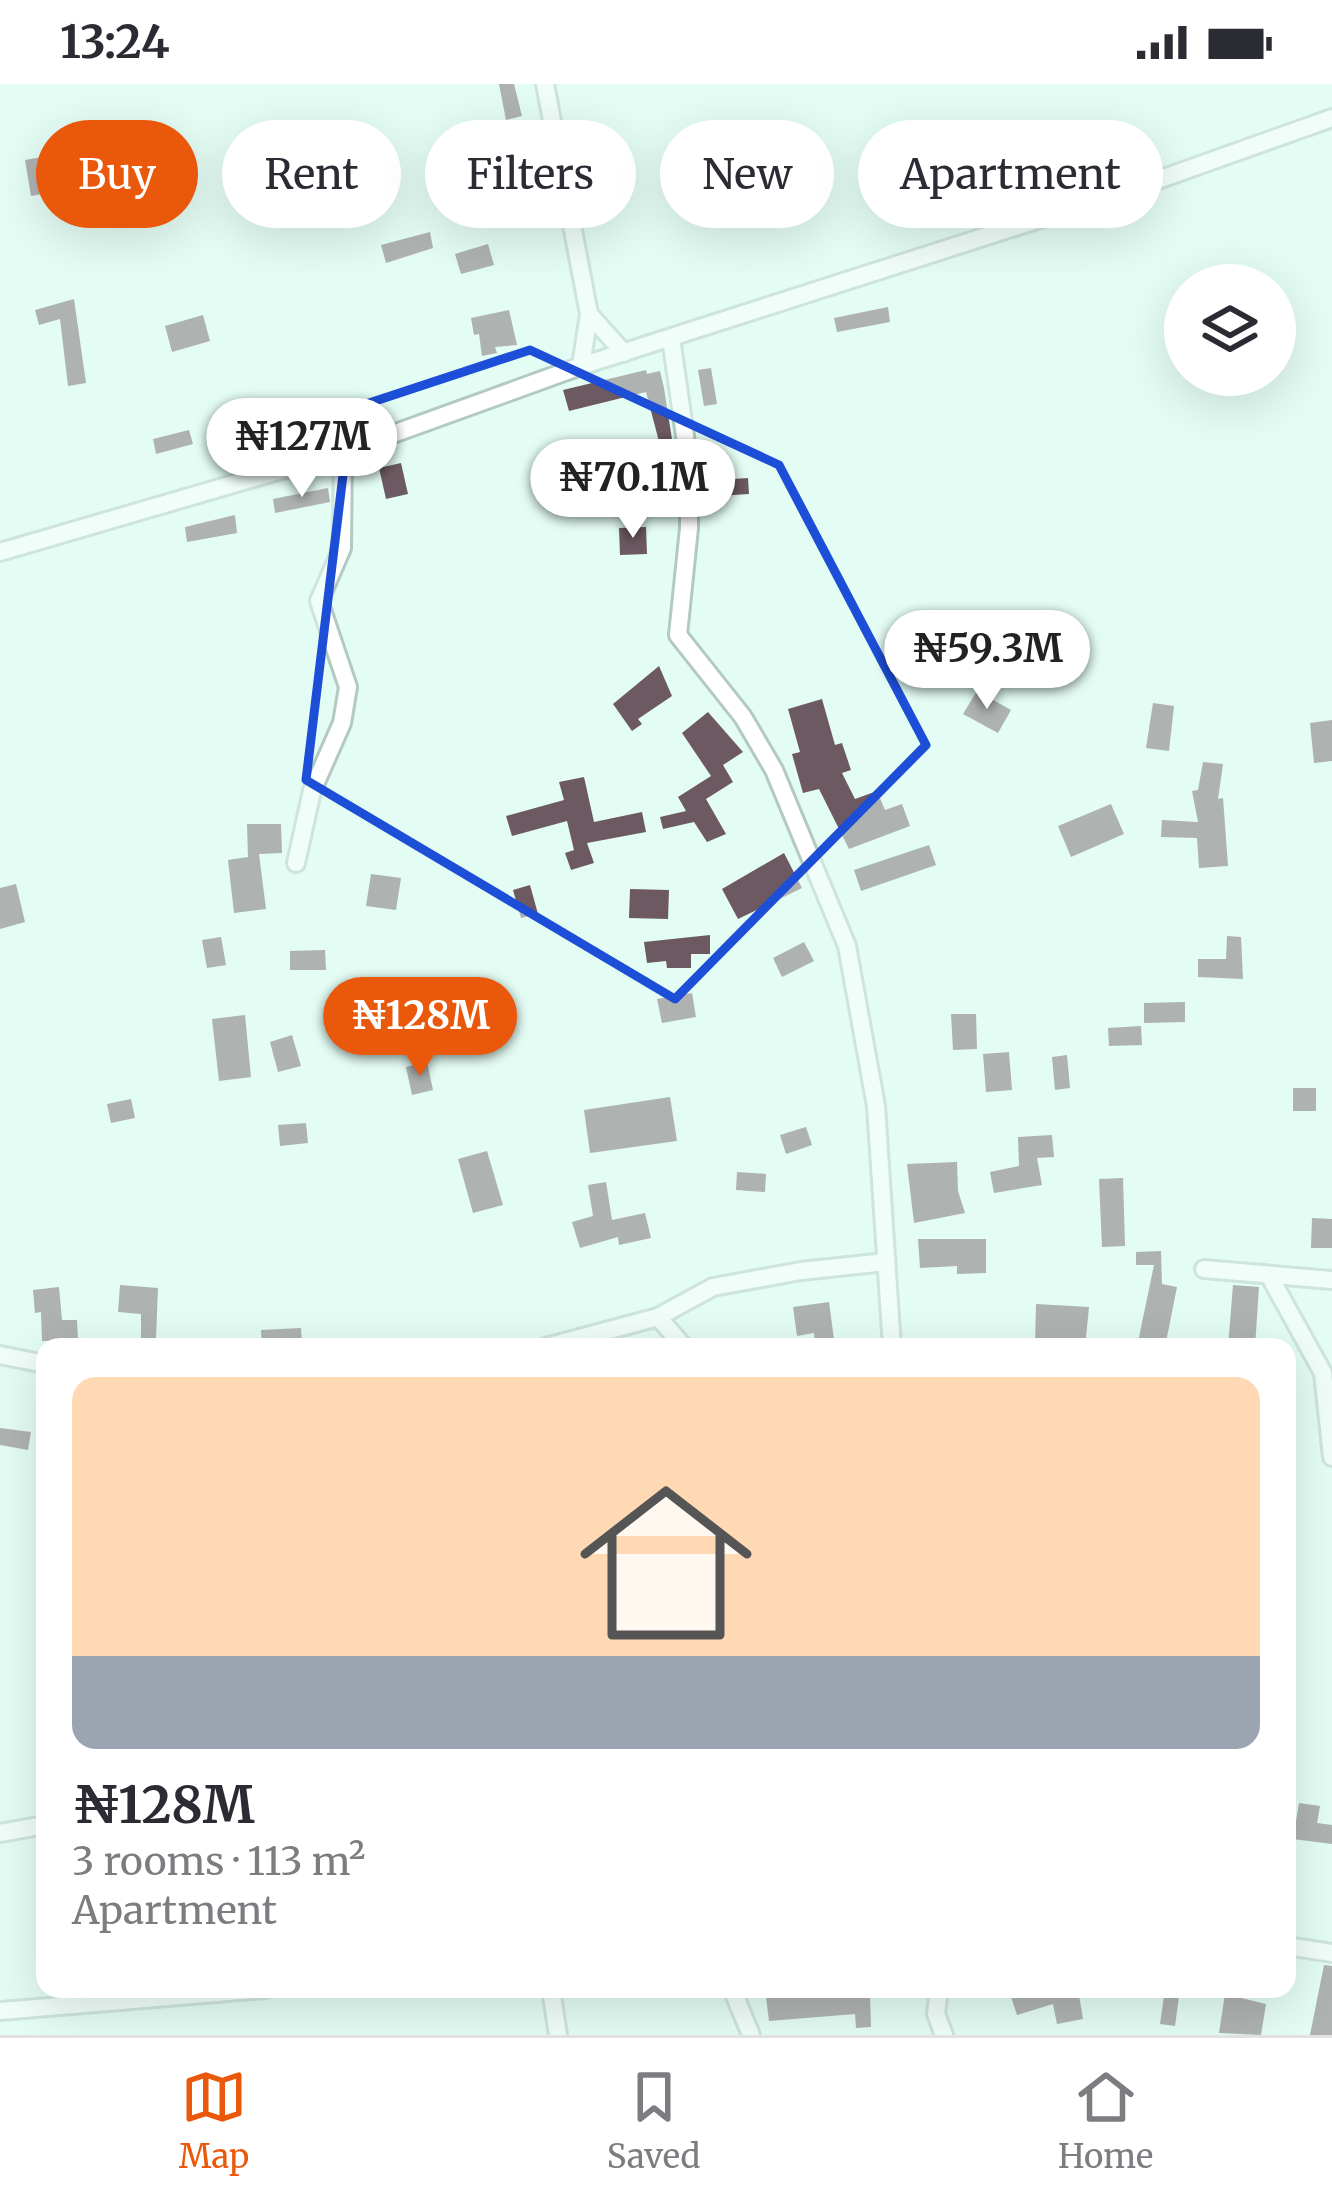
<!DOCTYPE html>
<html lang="en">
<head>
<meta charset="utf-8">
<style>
  body { margin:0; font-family:Merriweather,serif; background:#f7f7f7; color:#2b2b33; height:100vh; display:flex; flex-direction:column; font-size:45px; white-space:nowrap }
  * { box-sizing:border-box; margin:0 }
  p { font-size:39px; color:#7c7c81 }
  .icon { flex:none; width:66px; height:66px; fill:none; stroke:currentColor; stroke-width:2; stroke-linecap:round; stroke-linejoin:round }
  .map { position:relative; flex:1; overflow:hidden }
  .panel { position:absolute; left:36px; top:1254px; width:1260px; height:660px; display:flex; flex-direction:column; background:#fff; border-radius:24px; box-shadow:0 12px 48px #0002 }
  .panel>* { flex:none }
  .banner { position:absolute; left:36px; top:36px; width:1260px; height:108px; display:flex; gap:24px }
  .controls { position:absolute; left:1164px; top:180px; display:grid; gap:24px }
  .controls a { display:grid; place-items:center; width:132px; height:132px; border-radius:50%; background:#fff; box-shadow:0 12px 48px #0002; font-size:60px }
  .price { position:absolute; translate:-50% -102px; padding:0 27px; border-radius:42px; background:#fff; color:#222; font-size:39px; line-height:78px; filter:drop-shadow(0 3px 6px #0008) }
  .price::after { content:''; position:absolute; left:50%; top:72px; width:36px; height:27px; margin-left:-18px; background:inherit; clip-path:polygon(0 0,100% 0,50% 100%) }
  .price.current { background:#ea580c; color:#fff }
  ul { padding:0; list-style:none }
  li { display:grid; align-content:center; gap:24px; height:636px; padding:0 36px }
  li+li { border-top:3px solid #e1e1e2 }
  li span { display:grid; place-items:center; height:372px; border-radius:24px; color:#555 }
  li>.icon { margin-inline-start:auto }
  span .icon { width:216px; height:216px; fill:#fffc; stroke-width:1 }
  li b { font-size:51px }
  .chip { padding:0 42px; border-radius:54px; background:#fff; box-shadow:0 12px 48px #0002; font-size:42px; line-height:108px }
  .chip.current { background:#ea580c; color:#fff }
  .status { display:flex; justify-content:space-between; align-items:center; height:84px; padding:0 60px; background:#fff; direction:ltr }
  .status svg { height:33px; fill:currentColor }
  .menu { display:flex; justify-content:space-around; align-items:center; height:168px; border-top:3px solid #e1e1e2; background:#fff; font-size:33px; color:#7c7c81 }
  .menu a { display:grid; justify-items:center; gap:6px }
  .menu .current { color:#ea580c }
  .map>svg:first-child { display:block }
  .building { fill:#6d5961 }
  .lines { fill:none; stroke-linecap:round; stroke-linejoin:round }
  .street-casing { stroke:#b2cac2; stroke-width:22 }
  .street { stroke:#fff; stroke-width:16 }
  .marked { fill:none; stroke:#1d4ed8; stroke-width:9; stroke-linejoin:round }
</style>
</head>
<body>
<div class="status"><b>13:24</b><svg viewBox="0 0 49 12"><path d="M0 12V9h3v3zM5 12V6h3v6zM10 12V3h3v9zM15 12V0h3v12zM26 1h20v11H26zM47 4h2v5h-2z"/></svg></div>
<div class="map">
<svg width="1332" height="1951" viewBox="0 0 1332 1951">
  <rect width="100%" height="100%" fill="#e3fcf4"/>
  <path class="building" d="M499,0H514L522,32L506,36Z
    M533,55L540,89L522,93L519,79L441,102L435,84Z
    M54,71L60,107L31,112L25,76Z
    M430,148L433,164L386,179L381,161Z
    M488,160L494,181L461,190L455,170Z
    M74,215L86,299L68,302L60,235L39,241L35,226Z
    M888,223L890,238L837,248L834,234Z
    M509,226L517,261L495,263L497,269L482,272L479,250L474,251L471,234Z
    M203,231L210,257L172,268L165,242Z
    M711,284L717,320L704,322L698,286Z
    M646,286L647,290L660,287L664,304L676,381V407L666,408L662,369L646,308L569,327L563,306Z
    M189,346L193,360L156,370L153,355Z
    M401,379L408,410L386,415L379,384Z
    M748,394L749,410L718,412L717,396Z
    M328,404L330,418L275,429L273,415Z
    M235,431L237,449L187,458L185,443Z
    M646,443L647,470L620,471L619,444Z
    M659,582L672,612L638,635L642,640L632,647L613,620Z
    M977,607L1011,626L998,649L963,630Z
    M822,615L835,661L842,659L851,686L842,689L855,715L877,707L885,726L902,720L910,742L849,765L819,705L803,709L792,670L800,668L788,625Z
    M1153,619L1174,622L1169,667L1146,664Z
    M708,628L743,668L723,681L733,698L706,715L726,750L707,758L694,738L663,745L660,733L686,727L678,713L711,692L682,649Z
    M1332,636V677L1314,679L1310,639Z
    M1203,678L1223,680L1218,715L1223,714L1228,782L1199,784L1197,754L1161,753L1162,736L1198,738L1192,707L1198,706Z
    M584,693L594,738L642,728L646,748L587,759L594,779L571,786L565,769L574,766L567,737L512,752L506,732L564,716L559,698Z
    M1111,720L1124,750L1071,773L1058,742Z
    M247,740H281L282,769L259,770L266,825L234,829L228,776L248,773Z
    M929,761L936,781L861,807L854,786Z
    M784,769L802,804L738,835L722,805Z
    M371,790L401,794L396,826L366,822Z
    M16,800L25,838L0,845V804Z
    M530,801L538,830L521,834L513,806Z
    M630,805L669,806L668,835L629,834Z
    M710,851V870H691V884H667L666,877L647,879L644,858Z
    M1227,852L1241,853L1243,895L1198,893V875H1226Z
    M221,853L226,881L207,884L202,856Z
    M804,858L814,877L782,893L773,874Z
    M325,866L326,886H290V867Z
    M692,909L696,933L662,939L657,915Z
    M1185,918V938L1144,939V919Z
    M951,930H976L977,965L953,966Z
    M245,931L251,993L219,997L212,935Z
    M1141,942L1142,961L1109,962L1108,944Z
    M292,951L301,982L278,988L270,958Z
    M1009,968L1012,1006L986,1008L983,970Z
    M1067,971L1070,1004L1055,1006L1052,973Z
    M427,978L433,1006L412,1011L406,983Z
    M1293,1004H1316V1027H1293Z
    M670,1013L677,1057L590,1069L584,1026Z
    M131,1015L135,1034L111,1039L107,1020Z
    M306,1039L308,1059L280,1062L278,1041Z
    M806,1043L812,1061L786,1070L780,1051Z
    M1052,1051L1054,1073L1037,1074L1042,1101L994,1109L990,1088L1019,1082L1018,1053Z
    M487,1067L503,1121L473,1129L458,1075Z
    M957,1078L958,1107L965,1129L914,1139L907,1080Z
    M737,1088L766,1090L765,1108L736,1106Z
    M1123,1094L1125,1162L1102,1163L1099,1095Z
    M606,1098L612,1136L645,1129L651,1154L619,1161L618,1153L580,1164L572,1138L593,1132L588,1101Z
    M1312,1134L1332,1135V1164H1311Z
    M918,1155H986V1189L957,1190V1182L920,1184Z
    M1161,1167L1162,1200L1177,1203L1165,1263H1137L1154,1181H1136V1168Z
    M120,1201L158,1204L156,1254H141V1230L118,1228Z
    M1233,1201L1259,1203L1255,1263H1228Z
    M59,1203L62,1236H77L78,1256L42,1257L41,1228L35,1229L33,1206Z
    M829,1218L835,1263H815L814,1249L797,1252L793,1223Z
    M1036,1220L1089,1223L1085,1263H1035Z
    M301,1244L302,1263H262L261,1246Z
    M0,1344L31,1348L28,1366L0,1361Z
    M1299,1719L1320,1722L1317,1739L1332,1741V1760L1293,1755Z
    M1324,1881L1332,1882V1951H1310Z
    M765,1905H835L836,1913L870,1911L871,1943L856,1944L855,1930L769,1937Z
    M1026,1905H1078L1083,1935L1057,1940L1053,1920L1017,1931L1010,1910Z
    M1165,1905H1180L1175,1942L1160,1940Z
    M1225,1910L1266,1920L1261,1951L1219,1949Z"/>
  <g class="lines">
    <g class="street-casing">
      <path id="street" d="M545,0L589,230L581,282
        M589,230L624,269
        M671,254L689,380V444L678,551L743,633L774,686L847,862L876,1022L892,1263
        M0,468L343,368L581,282L1127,107L1332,34
        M296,779L312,707L342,639L348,603L319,517L342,464L343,368
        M1204,1185L1332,1196
        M1270,1193L1323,1289L1332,1373
        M658,1233L684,1263
        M546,1263L658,1233L713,1203L801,1187L886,1178
        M0,1271L45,1280
        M0,1749L45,1741
        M1287,1862L1332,1869
        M551,1905L558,1951
        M732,1905L751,1951
        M939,1905L936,1930L944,1951
        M0,1927L266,1905"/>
    </g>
    <use href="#street" class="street"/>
  </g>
  <path d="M0 0H1332V1951H0ZM530,266L779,381L926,661L675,915L306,696L351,325Z" fill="#e3fcf4" fill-opacity=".55" fill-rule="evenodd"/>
  <path class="marked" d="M530,266L779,381L926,661L675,915L306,696L351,325Z"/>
</svg>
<div class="controls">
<a><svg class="icon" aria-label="layers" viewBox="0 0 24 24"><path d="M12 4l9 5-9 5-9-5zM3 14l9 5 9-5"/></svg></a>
</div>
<b class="price" style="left:302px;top:416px">₦127M</b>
<b class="price" style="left:633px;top:457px">₦70.1M</b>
<b class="price" style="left:987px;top:628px">₦59.3M</b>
<b class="price current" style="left:420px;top:995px">₦128M</b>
<div class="banner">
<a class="chip current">Buy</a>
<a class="chip">Rent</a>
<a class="chip">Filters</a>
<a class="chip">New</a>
<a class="chip">Apartment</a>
</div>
<section class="panel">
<ul>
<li><span style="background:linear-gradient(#ffd9b3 75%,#9aa5b1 0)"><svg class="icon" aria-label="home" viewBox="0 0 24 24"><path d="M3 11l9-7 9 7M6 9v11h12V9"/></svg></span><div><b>₦128M</b><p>3 rooms · 113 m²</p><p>Apartment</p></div></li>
</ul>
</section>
</div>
<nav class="menu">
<a class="current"><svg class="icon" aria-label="map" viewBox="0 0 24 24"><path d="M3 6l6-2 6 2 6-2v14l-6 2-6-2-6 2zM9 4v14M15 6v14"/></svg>Map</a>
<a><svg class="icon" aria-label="saved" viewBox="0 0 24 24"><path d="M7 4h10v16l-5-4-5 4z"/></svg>Saved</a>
<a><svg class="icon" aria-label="home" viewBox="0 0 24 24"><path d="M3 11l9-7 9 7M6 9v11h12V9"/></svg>Home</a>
</nav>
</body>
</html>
